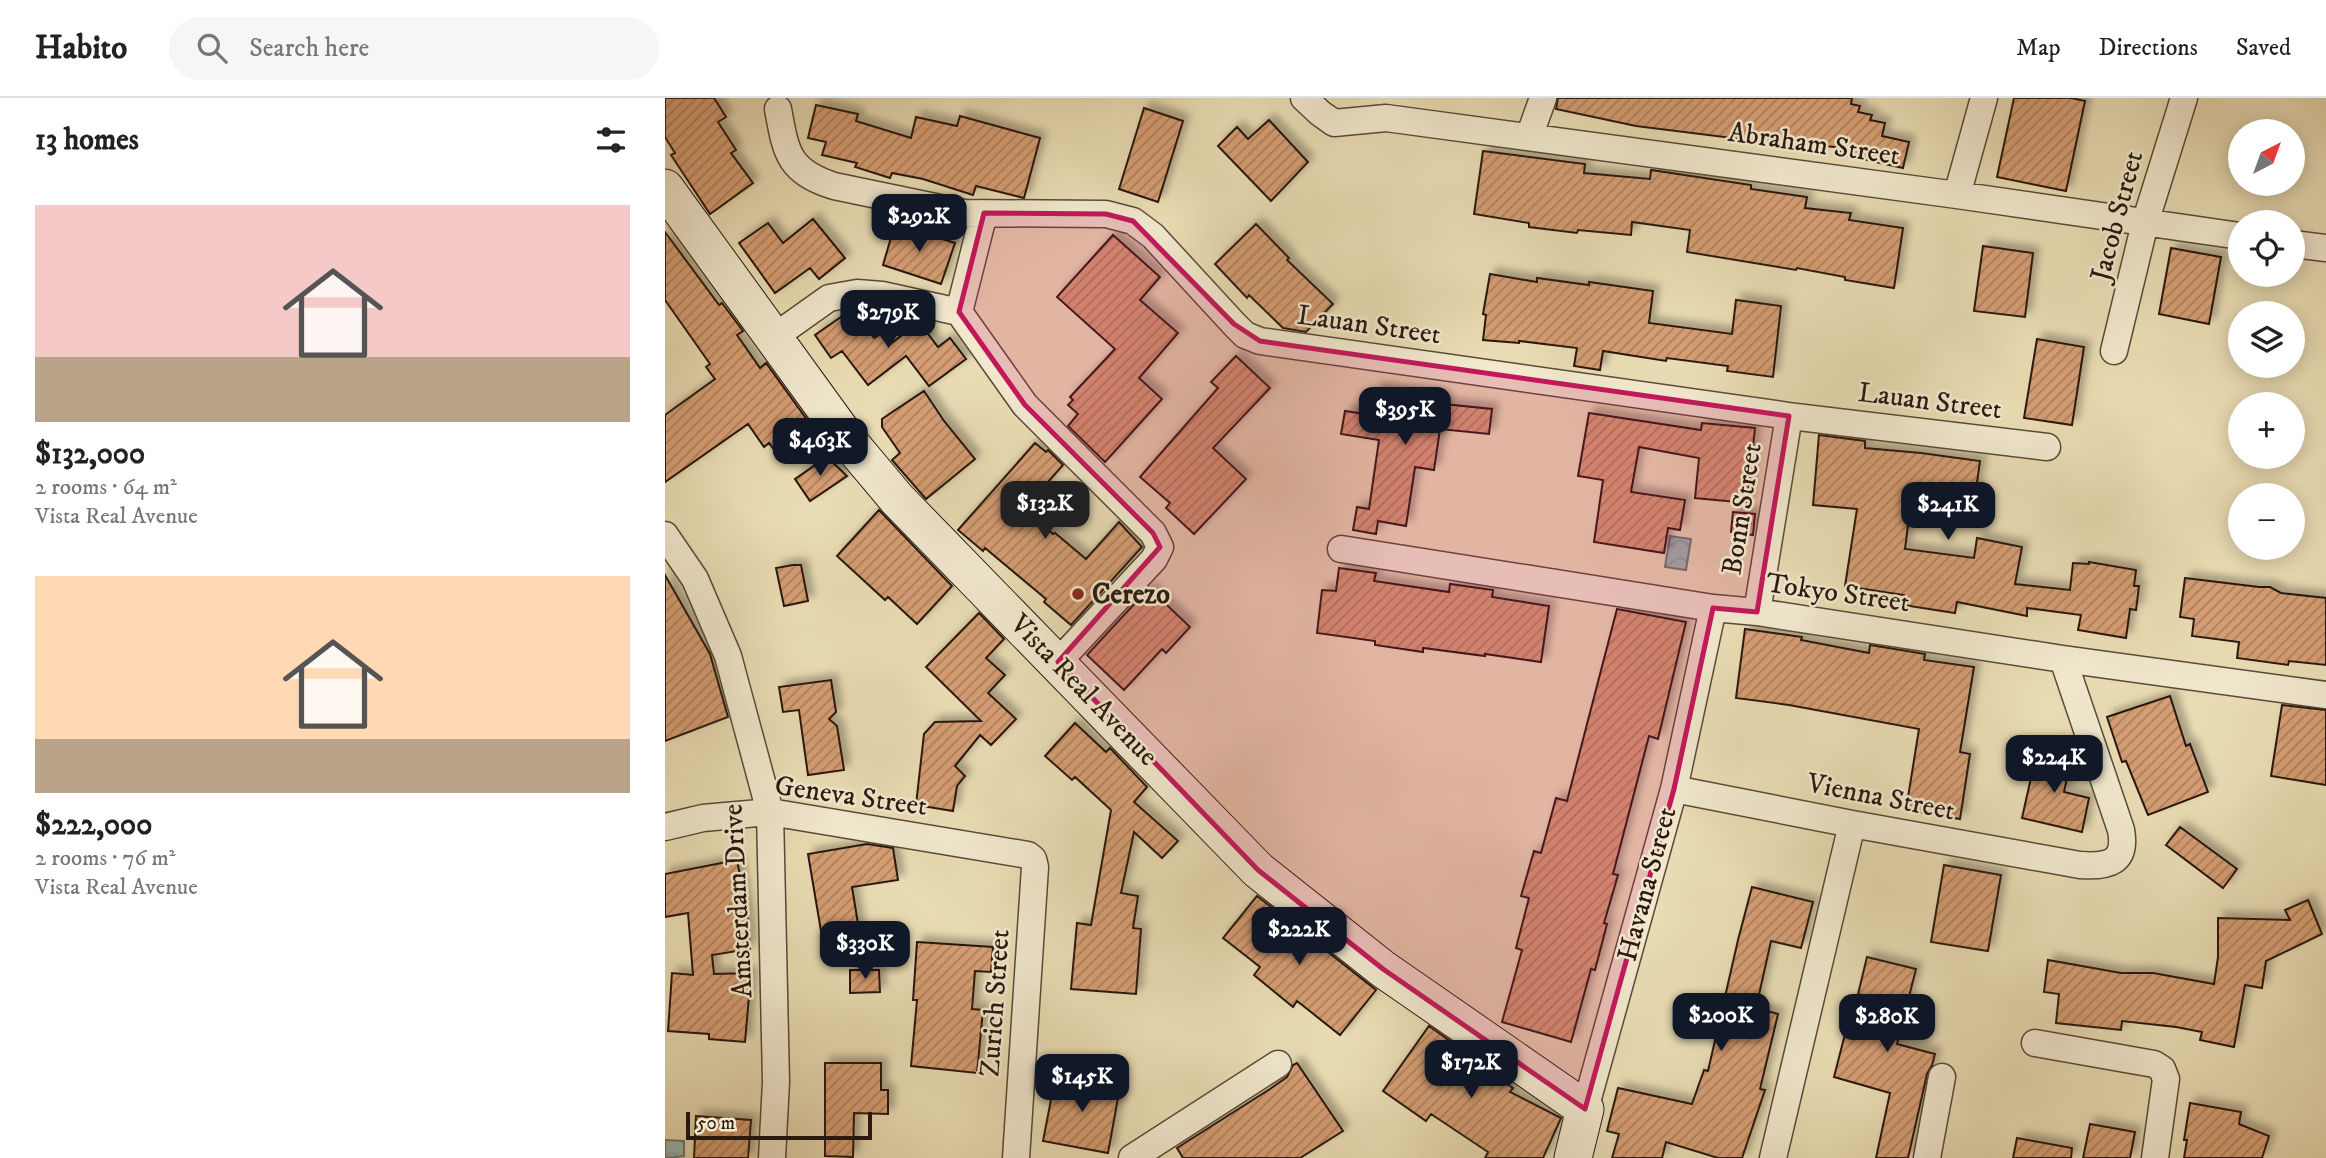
<!DOCTYPE html>
<html lang="en">
<head>
<meta charset="utf-8">
<style>
  body { margin:0; font-family:"IM FELL DW Pica",serif; background:#f6f6f6; color:#222; height:100vh; display:flex; flex-direction:column; font-size:26px; white-space:nowrap }
  * { box-sizing:border-box; margin:0 }
  p { font-size:23px; color:#767676 }
  .icon { flex:none; width:38px; height:38px; fill:none; stroke:currentColor; stroke-width:2; stroke-linecap:round; stroke-linejoin:round }
  .map { position:relative; flex:1; overflow:hidden }
  .details { display:flex; flex-direction:column; background:#fff; width:665px }
  .details>* { flex:none }
  .needle { width:46px; rotate:41deg }
  .tools { position:absolute; left:1563px; top:21px; display:grid; gap:14px }
  .tools a { display:grid; place-items:center; width:77px; height:77px; border-radius:50%; background:#fff; box-shadow:0 4px 18px #0003; font-size:35px }
  .scale { position:absolute; left:21px; bottom:18px; width:186px; box-sizing:border-box; padding-left:7px; border:4px solid #29190f; border-top:0; font-size:19px; line-height:24px; white-space:nowrap; color:#29190f; -webkit-text-stroke:5px #f1e8ce; paint-order:stroke }
  .price { position:absolute; translate:-50% -60px; padding:0 16px; border-radius:14px; background:#111827; color:#fff; font-size:23px; line-height:46px; filter:drop-shadow(0 2px 4px #0008) }
  .price::after { content:''; position:absolute; left:50%; top:42px; width:21px; height:16px; margin-left:-10px; background:inherit; clip-path:polygon(0 0,100% 0,50% 100%) }
  .price.on { background:#222; color:#fff }
  ul { padding:0; list-style:none }
  li { display:grid; align-content:center; gap:14px; height:371px; padding:0 35px }
  li span { display:grid; place-items:center; height:217px; border-radius:0px; color:#555 }
  li>.icon { margin-inline-start:auto }
  span .icon { width:126px; height:126px; fill:#fffc; stroke-width:1 }
  li b { font-size:30px }
  h2 { display:flex; justify-content:space-between; align-items:center; height:84px; padding:0 35px; font-size:30px }
  header { display:flex; align-items:center; gap:42px; box-sizing:border-box; height:98px; padding:0 35px; background:#fff; border-bottom:2px solid #e0e0e0 }
  header strong { font-size:33px }
  nav { display:flex; gap:38px; margin-inline-start:auto; font-size:24px }
  .search { width:490px; height:63px; background:#f6f6f6; display:flex; align-items:center; gap:18px; box-sizing:border-box; padding:0 24px; border-radius:38px; color:#767676; font-size:26px }
  main { display:flex; flex:1; min-height:0 }
  .map>svg:first-child { display:block }
  .water { fill:url(#water-waves); stroke:#6b7a70; stroke-width:2 }
  .building { fill:url(#building-hatch); stroke:#29190f; stroke-width:2; filter:url(#shadow) }
  .lines { fill:none; stroke-linecap:round; stroke-linejoin:round }
  .street-casing { stroke:#594a38; stroke-width:29 }
  .secondary-casing { stroke:#29190f; stroke-width:39 }
  .street { stroke:#f1e8ce; stroke-width:26 }
  .secondary { stroke:#f1e8ce; stroke-width:37 }
  .marked { fill:#c2185b; fill-opacity:0.2; stroke:#c2185b; stroke-width:5; stroke-linejoin:round }
  .poi-dot { fill:#8f2418; stroke:#f1e8ce; stroke-width:2.5 }
  .labels { text-anchor:middle; dominant-baseline:central; stroke-width:5; stroke-linejoin:round; paint-order:stroke }
  .street-label { font-size:28px; fill:#29190f; stroke:#f1e8ce }
  .poi-label { font-size:28px; font-weight:bold; fill:#29190f; stroke:#f1e8ce; text-anchor:start }
</style>
</head>
<body>
<header>
<strong>Habito</strong>
<div class="search"><svg class="icon" aria-label="search" viewBox="0 0 24 24"><circle cx="10" cy="10" r="6"/><path d="M15 15l6 6"/></svg>Search here</div>
<nav><a>Map</a><a>Directions</a><a>Saved</a></nav>
</header>
<main>
<section class="details">
<h2>13 homes<svg class="icon" aria-label="filters" viewBox="0 0 24 24"><path d="M4 7h16M4 17h16"/><circle cx="9" cy="7" r="2"/><circle cx="15" cy="17" r="2"/></svg></h2>
<ul>
<li><span style="background:linear-gradient(#f6c9c9 70%,#b9a48a 0)"><svg class="icon" aria-label="home" viewBox="0 0 24 24"><path d="M3 11l9-7 9 7M6 9v11h12V9"/></svg></span><div><b>$132,000</b><p>2 rooms · 64 m²</p><p>Vista Real Avenue</p></div></li>
<li><span style="background:linear-gradient(#ffd9b3 75%,#b9a48a 0)"><svg class="icon" aria-label="home" viewBox="0 0 24 24"><path d="M3 11l9-7 9 7M6 9v11h12V9"/></svg></span><div><b>$222,000</b><p>2 rooms · 76 m²</p><p>Vista Real Avenue</p></div></li>
</ul>
</section>
<div class="map">
<svg width="1661" height="1060" viewBox="0 0 1661 1060">
  <defs>
    <pattern id="water-waves" width="16" height="10" patternUnits="userSpaceOnUse" patternTransform="scale(1.75)"><rect width="16" height="10" fill="#97bbb1"/><path d="M0 5q4-4 8 0t8 0" fill="none" stroke="#82a097"/></pattern>
    <pattern id="building-hatch" width="6" height="6" patternUnits="userSpaceOnUse" patternTransform="scale(1.75)"><rect width="6" height="6" fill="#d59d73"/><path d="M-1 1l2-2M0 6l6-6M5 7l2-2" fill="none" stroke="#ad7f5d"/></pattern>
    <filter id="shadow"><feDropShadow dx="6" dy="-6" stdDeviation="3.5" flood-color="#0004"/></filter>
  </defs>
  <rect width="100%" height="100%" fill="#e9dcb4"/>
  <filter id="stains"><feTurbulence type="fractalNoise" baseFrequency=".00286" numOctaves="4"/><feColorMatrix values="0 0 0 0 .2 0 0 0 0 .09 0 0 0 0 .02 0 0 0 .5 -.17"/></filter>
  <radialGradient id="worn" r=".72"><stop offset=".6" stop-color="#630" stop-opacity="0"/><stop offset="1" stop-color="#630" stop-opacity=".3"/></radialGradient>
  <path class="water" d="M1005,438L1026,441L1021,472L1000,469Z
    M0,1042L19,1043V1058L0,1060Z"/>
  <path class="building" d="M0,0H49L61,19L53,24L71,52L66,55L88,85L45,116L6,57L10,55L0,39Z
    M893,0H1187L1186,6L1195,8L1193,14L1207,17L1205,22L1220,25L1217,38L1244,44L1238,70L1175,56L1177,50L1100,40L1099,44L971,28L891,11Z
    M1349,0H1406L1420,3L1401,93L1332,79Z
    M151,7L193,16L191,23L246,40L251,19L292,28L295,18L375,40L359,100L311,88L308,97L258,81L227,75L225,80L190,69L192,65L157,57L161,44L143,40Z
    M479,10L518,23L493,104L454,91Z
    M604,22L643,64L606,103L553,48L572,29L583,41Z
    M818,53L920,66L919,75L985,81L986,72L1086,87V91L1142,99L1140,110L1186,115L1184,122L1238,130L1229,190L1180,182V179L1132,170L1131,172L1022,154L1025,132L967,124L966,137L913,132L912,135L864,129V125L809,116Z
    M148,121L180,160L154,181L145,170L110,195L74,145L103,125L118,145Z
    M230,126L290,145L276,186L218,167Z
    M591,126L624,160L622,162L668,206L641,234L618,230L584,197L582,200L550,166Z
    M0,134L54,207L57,205L78,233L72,237L95,270L101,265L148,330L113,357L104,345L99,349L83,326L0,384V317L50,281L41,269L45,266L0,202Z
    M448,137L495,179L475,202L513,235L474,280L497,301L440,364L403,328L413,316L403,307L408,302L405,299L450,251L392,199Z
    M1318,148L1368,155L1360,219L1309,213Z
    M1506,150L1556,159L1544,226L1494,216Z
    M825,176L872,184V180L924,187V184L988,193L984,225L1067,236L1071,202L1116,208L1108,279L1062,273L1063,268L1002,260L1001,263L938,253L935,272L909,268L912,250L854,243V245L818,242L821,217L818,216Z
    M186,212H189L209,240L215,236L224,247L254,224L273,249L285,240L301,261L264,288L241,258L203,287L177,253L166,260L150,237Z
    M1372,241L1419,249L1407,327L1359,320Z
    M571,258L605,290L548,350L581,381L529,436L501,410L505,405L475,379L553,290L546,284Z
    M711,290L780,301L779,306L827,311L824,336L775,331L769,372L750,369L741,428L713,423L711,436L688,432L692,409L704,411L714,342L676,336L680,313L707,317Z
    M259,293L279,323L310,361L261,401L227,362L235,355L217,329V321Z
    M924,315L1036,332L1037,325L1090,330L1082,405L1030,400L1034,360L974,349L966,394L1020,402L1015,432L1003,430L999,455L929,444L938,382L913,378Z
    M1154,337L1200,343V350L1256,355L1315,363L1309,406L1253,398L1252,413L1245,412L1240,451L1309,460L1312,440L1357,449L1350,486L1405,492L1408,465L1424,466V464L1471,472L1469,488H1474L1471,512L1465,511L1461,540L1413,532L1416,517L1362,510V518L1292,504L1290,515L1238,507L1239,497L1180,488L1192,411L1148,407Z
    M370,345L381,354L383,352L398,367L360,410L388,436L390,435L421,461L454,424L477,449L406,527L379,504L381,501L320,450L318,453L293,432Z
    M162,359L182,378L145,403L130,381Z
    M214,412L287,488L252,526L223,499L220,502L172,458Z
    M1068,414L1090,416L1088,437L1066,434Z
    M128,467H136L143,503L119,508L111,470Z
    M674,470L711,475L709,483L784,494L785,486L828,492L827,499L884,508L876,564L820,556V558L758,550V554L710,547V543L652,535L657,492L671,493Z
    M0,477L45,556L63,619L0,643Z
    M1520,480L1594,489H1605L1616,495L1661,500V567L1624,563L1623,567L1572,560L1574,544L1527,538L1529,521L1515,519Z
    M484,490L525,529L501,555L497,551L459,592L422,557Z
    M952,511L1021,524L993,641L984,638L948,776L953,777L939,825L942,826L930,872L926,871L906,944L837,924L857,852L851,850L864,800L856,798L869,753L876,755L891,700L902,703Z
    M314,515L339,541L321,560L340,577L323,595L351,621L326,647L315,637L290,668L300,678L292,688L288,713L251,707L259,636L270,624L316,623L261,569Z
    M1080,531L1137,539L1136,542L1204,555L1205,547L1260,556L1259,562L1309,569L1295,654L1305,656L1295,721L1241,712L1254,631L1124,607L1071,600Z
    M166,582L171,614L164,621L172,628L179,672L143,677L134,612L118,614L114,589Z
    M1505,598L1521,648L1525,646L1543,694L1483,717L1461,663L1457,664L1442,619Z
    M1617,607L1661,612V687L1606,678Z
    M410,625L441,654L445,650L482,689L469,704L513,743L497,760L469,734L456,795L473,798L468,830L476,831L471,896L406,891L412,825L426,827L446,712L410,679L407,682L380,658Z
    M1372,653L1406,661L1399,694L1424,700L1417,734L1357,720Z
    M1515,729L1572,771L1558,790L1501,747Z
    M202,746L228,750L233,782L187,789L194,832L157,839L143,756Z
    M72,762L82,814L85,851L47,857L49,876L86,875L80,944L44,941V936L3,933L7,875L28,877L23,815L0,819V776Z
    M1279,767L1336,777L1323,853L1266,844Z
    M1087,789L1148,804L1136,850L1106,843L1091,910L1113,916L1095,991L1100,992L1077,1060H1053L1001,1044L997,1060H947L954,1036L942,1033L953,990L1027,1006L1039,972L1043,973L1073,842Z
    M592,798L711,892L675,937L632,903L628,909L589,877L595,869L558,840Z
    M1643,802L1657,836L1601,863L1597,890L1580,887L1569,949L1535,942L1537,934L1511,929L1457,923L1456,932L1391,925L1394,896L1379,894L1383,862L1456,875H1488L1549,886L1553,859V820L1625,822L1620,812Z
    M252,844L328,849L326,874L310,873L307,911L318,912L312,975L246,968L252,902H248Z
    M1202,859L1251,871L1232,946L1270,956L1267,967L1262,976L1243,1060H1211L1225,995L1169,979L1180,936L1190,939L1200,898L1193,896Z
    M185,872H214L215,894L185,895Z
    M764,928L806,958L804,961L848,990L845,994L896,1020L878,1060H820L823,1054L766,1016L761,1023L718,993Z
    M160,965H216V992H223V1016L189,1015L188,1059L160,1058Z
    M632,965L678,1033L635,1060H518L512,1050L605,991L622,979L628,967Z
    M391,976L455,989L443,1055L378,1043Z
    M1525,1005L1576,1014L1574,1026L1604,1038L1597,1060H1519L1522,1042H1519Z
    M31,1018L86,1022L83,1060H29Z
    M1425,1026L1470,1034L1465,1060H1418Z
    M1352,1040L1407,1050L1406,1060H1348Z"/>
  <g class="lines">
    <g class="street-casing">
      <path id="street" d="M639,0L655,15L669,25L721,20L1292,97L1575,138
        M113,11C121,55 123,73 169,88L299,115L441,116L468,123L488,138L569,226L580,237L595,243L1124,318L1382,349
        M864,39L878,0
        M1292,97L1319,0
        M1628,146L1661,150
        M294,214L319,115
        M109,239L164,200L192,195L217,197L294,214L360,307L488,435L495,449L489,461L393,564
        M1449,253L1480,125L1519,0
        M0,437L30,481L63,558L105,714L111,984L107,1060
        M676,451L1048,510L1092,514L1398,561L1661,597
        M1092,514L1124,318
        M1009,691L1187,726L1415,767C1443,769 1462,765 1456,732L1398,561
        M0,729L38,720L105,714L363,757L368,761L370,769L351,1060
        M1370,945L1489,966L1497,971L1501,981L1490,1060
        M920,1011L1009,691L1048,510
        M467,1060L613,966
        M1108,1060L1187,726
        M1262,1060L1277,979"/>
    </g>
    <g class="secondary-casing">
      <path id="secondary" d="M0,90L185,345L232,401L593,772L718,871L920,1011L908,1060"/>
    </g>
    <use href="#street" class="street"/>
    <use href="#secondary" class="secondary"/>
  </g>
  <path class="marked" d="M319,115L441,116L468,123L569,226L595,243L1124,318L1092,514L1048,510L1009,691L920,1011L718,871L593,772L393,564L495,449L488,435L360,307L294,214Z"/>
  <circle class="poi-dot" cx="413" cy="496" r="7"/>
  <g class="labels">
    <g class="street-label">
      <text transform="translate(1149 46) rotate(8)">Abraham Street</text>
      <text transform="translate(1452 118) rotate(-75)">Jacob Street</text>
      <text transform="translate(704 227) rotate(8)">Lauan Street</text>
      <text transform="translate(1265 303) rotate(7)">Lauan Street</text>
      <text transform="translate(1077 411) rotate(-81)">Bonn Street</text>
      <text transform="translate(1173 495) rotate(8)">Tokyo Street</text>
      <text transform="translate(419 592) rotate(46)">Vista Real Avenue</text>
      <text transform="translate(186 698) rotate(8)">Geneva Street</text>
      <text transform="translate(1216 699) rotate(11)">Vienna Street</text>
      <text transform="translate(982 786) rotate(-75)">Havana Street</text>
      <text transform="translate(73 803) rotate(-93)">Amsterdam Drive</text>
      <text transform="translate(330 905) rotate(-86)">Zurich Street</text>
    </g>
    <g class="poi-label">
      <text x="427" y="496">Cerezo</text>
    </g>
  </g>
  <rect width="100%" height="100%" filter="url(#stains)"/>
  <rect width="100%" height="100%" fill="url(#worn)"/>
</svg>
<div class="tools">
<a><svg class="needle" viewBox="-14 -14 28 28"><path d="M0-13l5 13h-10z" fill="#e53935"/><path d="M0 13l5-13h-10z" fill="#767676"/></svg></a>
<a><svg class="icon" aria-label="locate" viewBox="0 0 24 24"><circle cx="12" cy="12" r="6"/><path d="M12 2v4M12 18v4M2 12h4M18 12h4"/></svg></a>
<a><svg class="icon" aria-label="layers" viewBox="0 0 24 24"><path d="M12 4l9 5-9 5-9-5zM3 14l9 5 9-5"/></svg></a>
<a>+</a>
<a>−</a>
</div>
<div class="scale">50 m</div>
<b class="price" style="left:254px;top:156px">$292K</b>
<b class="price" style="left:223px;top:252px">$279K</b>
<b class="price" style="left:740px;top:349px">$395K</b>
<b class="price" style="left:155px;top:380px">$463K</b>
<b class="price on" style="left:380px;top:443px">$132K</b>
<b class="price" style="left:1283px;top:444px">$241K</b>
<b class="price" style="left:1389px;top:697px">$224K</b>
<b class="price" style="left:634px;top:869px">$222K</b>
<b class="price" style="left:200px;top:883px">$330K</b>
<b class="price" style="left:1056px;top:955px">$200K</b>
<b class="price" style="left:1222px;top:956px">$280K</b>
<b class="price" style="left:806px;top:1002px">$172K</b>
<b class="price" style="left:417px;top:1016px">$145K</b>
</div>
</main>
</body>
</html>
